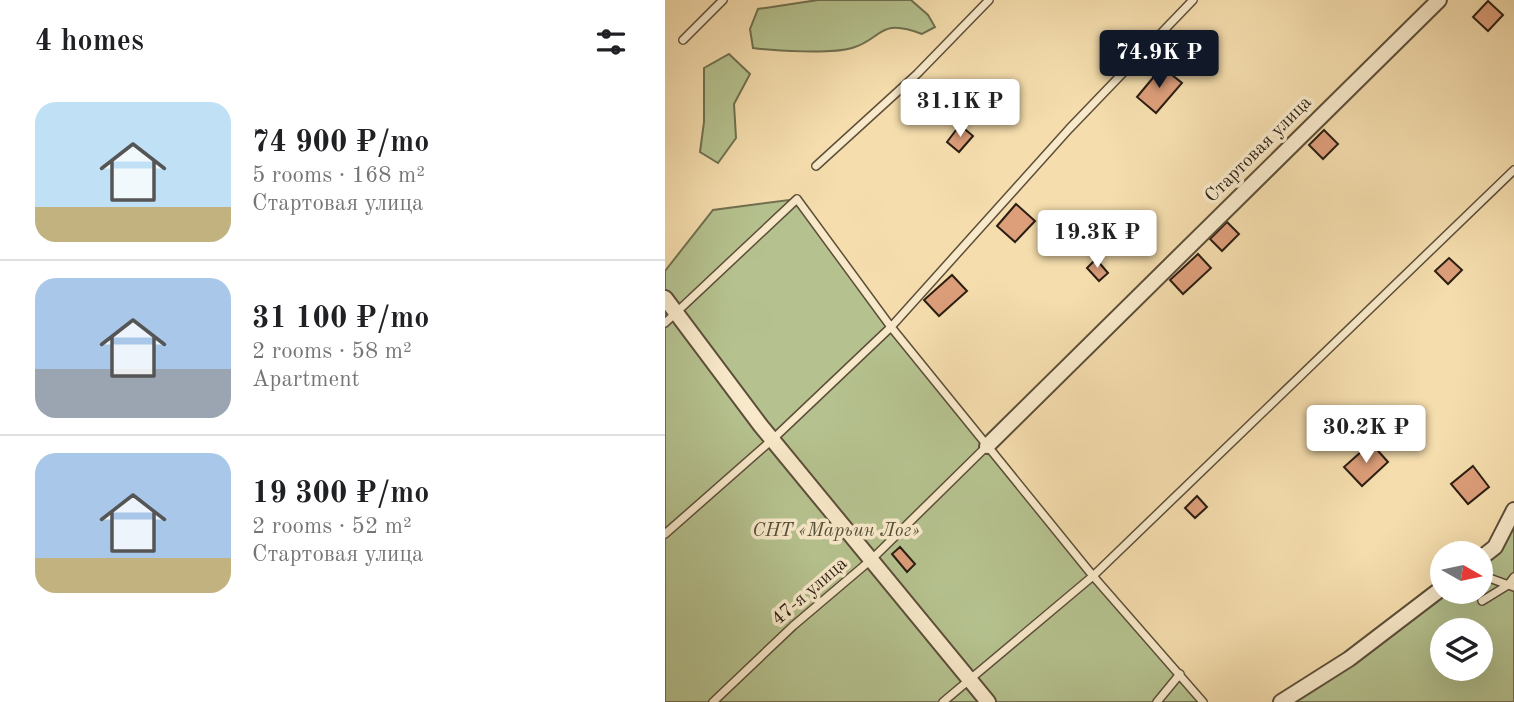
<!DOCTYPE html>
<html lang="en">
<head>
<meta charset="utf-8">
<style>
  body { margin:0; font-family:"Old Standard TT",serif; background:#f6f6f6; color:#202124; height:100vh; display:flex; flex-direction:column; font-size:26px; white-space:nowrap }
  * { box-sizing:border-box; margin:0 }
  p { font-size:23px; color:#757577 }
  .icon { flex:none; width:38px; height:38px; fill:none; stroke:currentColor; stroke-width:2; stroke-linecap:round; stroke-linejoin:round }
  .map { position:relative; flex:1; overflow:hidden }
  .details { display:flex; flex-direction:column; background:#fff; width:665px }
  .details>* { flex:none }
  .needle { width:46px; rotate:99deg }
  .tools { position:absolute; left:765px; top:541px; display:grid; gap:14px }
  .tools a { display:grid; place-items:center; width:63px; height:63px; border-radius:50%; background:#fff; box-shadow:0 7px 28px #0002; font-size:35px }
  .price { position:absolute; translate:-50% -60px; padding:0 16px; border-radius:7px; background:#fff; color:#222; font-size:23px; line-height:46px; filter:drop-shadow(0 2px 4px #0008) }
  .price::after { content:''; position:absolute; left:50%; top:42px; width:21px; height:16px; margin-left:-10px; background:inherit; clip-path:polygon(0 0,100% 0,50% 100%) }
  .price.selected { background:#111827; color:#fff }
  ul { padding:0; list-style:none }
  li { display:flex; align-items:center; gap:21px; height:175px; padding:0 35px }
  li+li { border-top:2px solid #e0e0e0 }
  li span { display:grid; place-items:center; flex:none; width:196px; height:140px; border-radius:21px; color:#555 }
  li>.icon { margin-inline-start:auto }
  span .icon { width:84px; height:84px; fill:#fffc; stroke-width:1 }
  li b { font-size:30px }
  h2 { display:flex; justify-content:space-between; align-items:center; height:84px; padding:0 35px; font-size:30px }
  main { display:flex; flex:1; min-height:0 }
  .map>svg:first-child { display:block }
  .green { fill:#b5c28f; stroke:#707050; stroke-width:2; fill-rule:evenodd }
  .building { fill:#dd9e7a; stroke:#2a1e12; stroke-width:2 }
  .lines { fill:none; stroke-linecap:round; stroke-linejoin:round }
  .service-casing { stroke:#5d4e39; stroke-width:10 }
  .minor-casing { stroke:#5d4e39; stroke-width:18 }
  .service { stroke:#f8e9ca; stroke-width:7 }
  .minor { stroke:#f8e9ca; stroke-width:14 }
  .labels { text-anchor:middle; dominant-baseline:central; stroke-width:7; stroke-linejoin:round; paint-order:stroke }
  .street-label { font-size:19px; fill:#2a1e12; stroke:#f8e9ca }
  .park-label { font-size:19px; font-style:italic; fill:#544f38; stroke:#f8e9ca }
</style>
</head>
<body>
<main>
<section class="details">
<h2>4 homes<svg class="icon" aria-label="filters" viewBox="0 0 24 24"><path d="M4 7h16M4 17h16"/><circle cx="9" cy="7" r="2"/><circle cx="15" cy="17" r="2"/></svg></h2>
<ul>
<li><span style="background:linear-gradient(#bfe0f5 75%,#c2b280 0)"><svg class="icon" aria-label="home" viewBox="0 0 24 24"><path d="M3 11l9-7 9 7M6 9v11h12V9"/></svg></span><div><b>74 900 ₽/mo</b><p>5 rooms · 168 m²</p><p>Стартовая улица</p></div></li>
<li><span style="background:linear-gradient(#a9c7e8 65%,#9aa5b1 0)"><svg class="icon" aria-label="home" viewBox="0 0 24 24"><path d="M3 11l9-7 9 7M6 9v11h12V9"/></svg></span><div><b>31 100 ₽/mo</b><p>2 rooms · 58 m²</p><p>Apartment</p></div></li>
<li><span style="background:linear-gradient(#a9c7e8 75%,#c2b280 0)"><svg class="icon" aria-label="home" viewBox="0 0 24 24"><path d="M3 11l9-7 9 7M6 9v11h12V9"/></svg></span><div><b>19 300 ₽/mo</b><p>2 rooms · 52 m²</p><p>Стартовая улица</p></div></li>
</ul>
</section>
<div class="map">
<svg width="849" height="702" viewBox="0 0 849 702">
  <rect width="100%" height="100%" fill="#f5ddad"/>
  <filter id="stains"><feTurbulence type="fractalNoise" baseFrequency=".00286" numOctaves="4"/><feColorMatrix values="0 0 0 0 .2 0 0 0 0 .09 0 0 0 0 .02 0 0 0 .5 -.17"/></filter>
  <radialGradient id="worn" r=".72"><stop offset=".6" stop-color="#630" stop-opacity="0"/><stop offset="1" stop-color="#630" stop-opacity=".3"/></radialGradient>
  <path class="green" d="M153,0H246L263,15L270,27L257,34C213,17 218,39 187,48C167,54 109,51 88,48L85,29L93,9Z
    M64,54L85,74L69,104L71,138L53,163L35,152L39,122V68Z
    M132,199L322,446L538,702H0V271L48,210Z
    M849,510V702H616L777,592H816V558ZM777,630H816V668H777Z"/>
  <path class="building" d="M823,1L838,15L823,31L808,17Z
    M497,67L517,83L491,113L472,97Z
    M295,125L308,136L294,152L282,142Z
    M659,130L673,144L658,159L644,145Z
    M351,204L370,221L350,242L332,226Z
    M562,222L574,234L557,251L545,239Z
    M533,254L546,268L518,294L505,280Z
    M784,258L797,270L783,284L770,271Z
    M431,259L443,273L434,281L422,268Z
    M287,275L302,291L274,316L259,300Z
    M706,443L723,462L697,486L679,467Z
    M808,466L824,487L803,504L786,484Z
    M532,496L542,507L530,518L520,508Z
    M235,547L250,564L242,572L227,554Z"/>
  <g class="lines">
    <g class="service-casing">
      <path id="service" d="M18,40L58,0
        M151,166L252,74L324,0
        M0,323L132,199L226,327L404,129L528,0
        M0,534L108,439L226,327L428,576L849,170
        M816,575L849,587
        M817,601L843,585L849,577
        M48,702L128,626L207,559L322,446
        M278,702L428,576L538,702
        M492,702L515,674"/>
    </g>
    <g class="minor-casing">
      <path id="minor" d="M0,298L96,426L323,702
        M322,446L774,0
        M816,558L830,547L849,510
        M616,702L684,659L777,588"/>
    </g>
    <use href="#service" class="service"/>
    <use href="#minor" class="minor"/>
  </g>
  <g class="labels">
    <g class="street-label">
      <text transform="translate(594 150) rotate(-45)">Стартовая улица</text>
      <text transform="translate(145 592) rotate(-41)">47-я улица</text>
    </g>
    <g class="park-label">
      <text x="171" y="531">СНТ «Марьин Лог»</text>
    </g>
  </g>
  <rect width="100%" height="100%" filter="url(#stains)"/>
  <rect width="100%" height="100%" fill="url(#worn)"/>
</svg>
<div class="tools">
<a><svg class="needle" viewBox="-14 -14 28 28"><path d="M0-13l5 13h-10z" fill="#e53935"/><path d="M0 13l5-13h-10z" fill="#757577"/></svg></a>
<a><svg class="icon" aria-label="layers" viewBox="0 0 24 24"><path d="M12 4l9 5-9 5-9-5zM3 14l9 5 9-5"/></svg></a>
</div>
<b class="price selected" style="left:494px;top:90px">74.9K ₽</b>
<b class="price" style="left:295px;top:139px">31.1K ₽</b>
<b class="price" style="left:432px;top:270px">19.3K ₽</b>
<b class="price" style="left:701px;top:465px">30.2K ₽</b>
</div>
</main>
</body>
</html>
